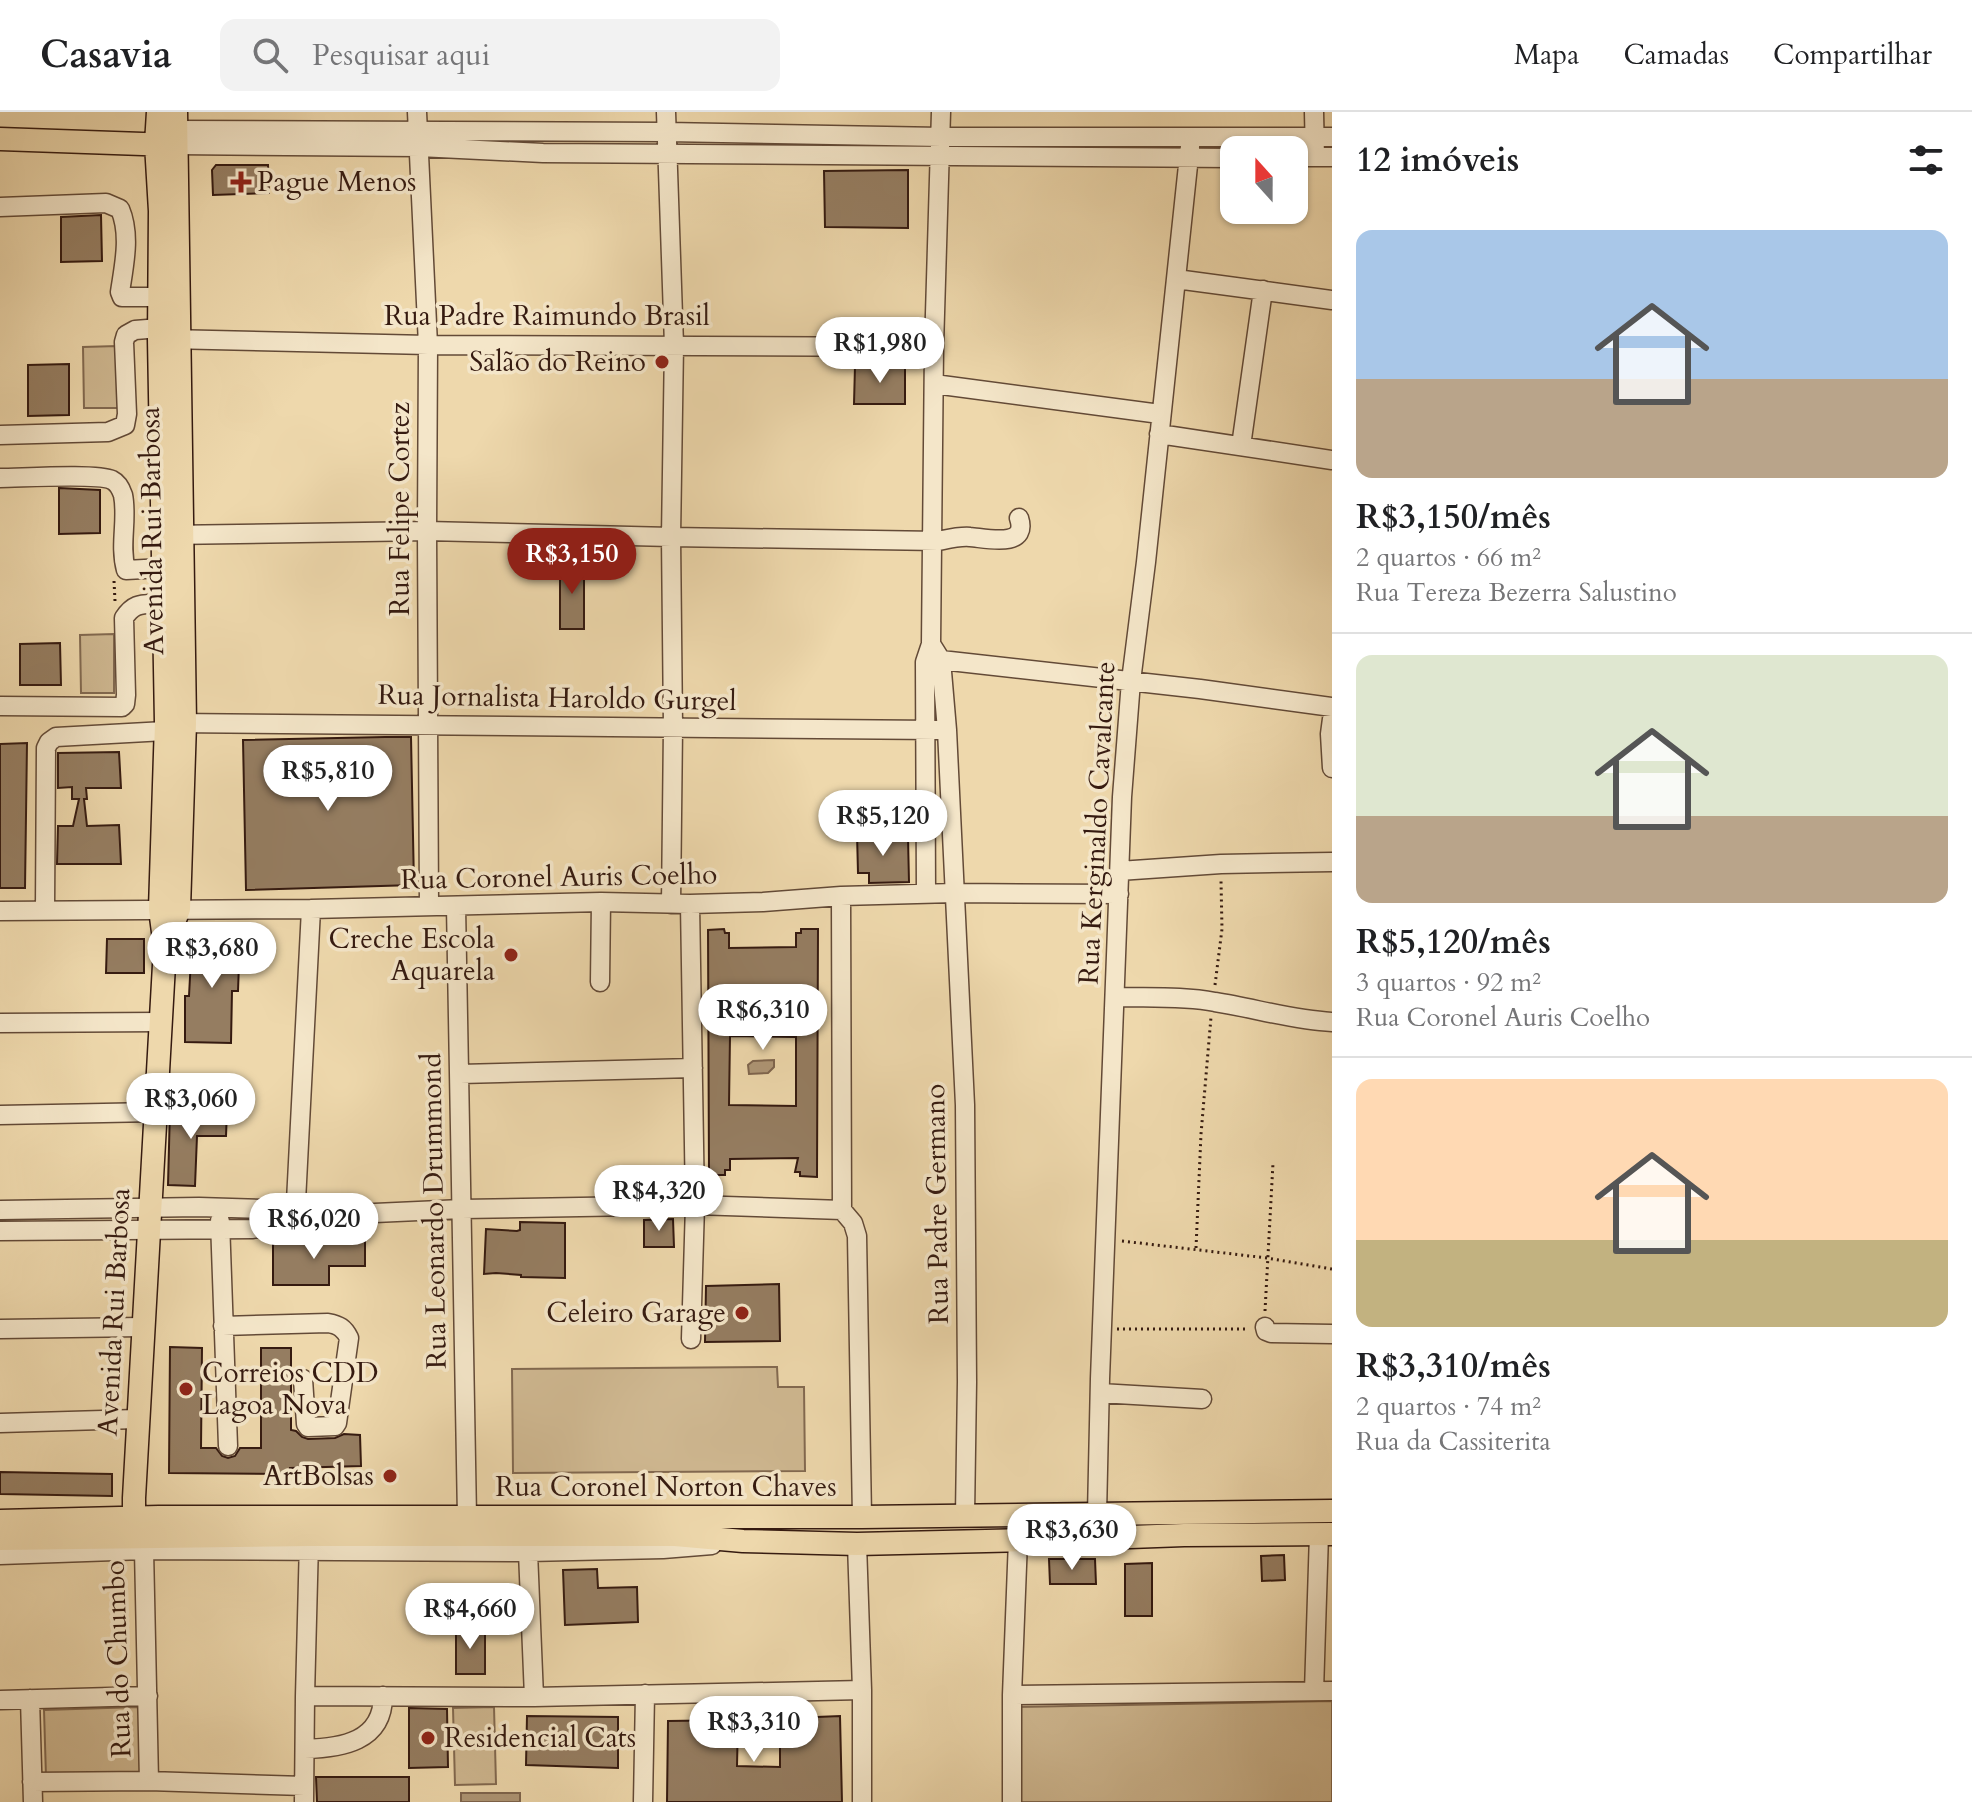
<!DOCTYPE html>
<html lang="pt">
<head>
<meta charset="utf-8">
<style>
  body { margin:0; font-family:Cardo,serif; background:#f2f2f2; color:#202124; height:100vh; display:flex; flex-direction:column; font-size:30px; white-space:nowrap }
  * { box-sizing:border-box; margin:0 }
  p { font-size:26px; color:#757577 }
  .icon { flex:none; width:44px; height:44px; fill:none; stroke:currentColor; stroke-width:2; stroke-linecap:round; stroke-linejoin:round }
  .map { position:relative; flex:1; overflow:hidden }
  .side { display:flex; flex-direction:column; background:#fff; width:640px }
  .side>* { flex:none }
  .needle { width:52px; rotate:339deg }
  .controls { position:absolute; left:1220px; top:24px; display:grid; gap:16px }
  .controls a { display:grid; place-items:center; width:88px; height:88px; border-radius:16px; background:#fff; box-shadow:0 2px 6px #0004; font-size:40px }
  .price { position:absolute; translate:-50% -68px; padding:0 18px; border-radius:28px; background:#fff; color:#222; font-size:26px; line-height:52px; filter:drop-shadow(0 2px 4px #0008) }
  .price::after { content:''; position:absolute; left:50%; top:48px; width:24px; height:18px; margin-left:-12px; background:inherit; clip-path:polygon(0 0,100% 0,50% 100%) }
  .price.active { background:#8f2418; color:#fff }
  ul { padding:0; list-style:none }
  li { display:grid; align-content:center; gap:16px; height:424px; padding:0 24px }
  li+li { border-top:2px solid #e0e0e0 }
  li span { display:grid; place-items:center; height:248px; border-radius:16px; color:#555 }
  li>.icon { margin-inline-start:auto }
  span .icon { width:144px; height:144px; fill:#fffc; stroke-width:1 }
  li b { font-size:34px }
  h2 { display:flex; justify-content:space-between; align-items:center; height:96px; padding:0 24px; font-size:34px }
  header { display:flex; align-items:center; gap:48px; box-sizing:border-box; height:112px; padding:0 40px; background:#fff; border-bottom:2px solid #e0e0e0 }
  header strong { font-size:38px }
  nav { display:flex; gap:44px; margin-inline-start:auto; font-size:28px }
  .search { width:560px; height:72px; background:#f2f2f2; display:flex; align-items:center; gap:20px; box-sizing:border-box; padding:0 28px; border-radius:16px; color:#757577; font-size:30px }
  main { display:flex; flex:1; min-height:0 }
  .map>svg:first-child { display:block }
  .green { fill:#cfb891; stroke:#826950; stroke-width:2 }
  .water { fill:#af9777; stroke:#7e654e; stroke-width:2 }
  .building { fill:#957d61; stroke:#351a10; stroke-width:2; fill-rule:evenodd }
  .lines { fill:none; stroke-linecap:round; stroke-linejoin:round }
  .minor-casing { stroke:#634a37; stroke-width:21 }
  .major-casing { stroke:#351a10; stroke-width:25 }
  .path { stroke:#351a10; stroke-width:3; stroke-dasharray:2 4; stroke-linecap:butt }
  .minor { stroke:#f4e6c9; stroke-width:18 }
  .major { stroke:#eed8ac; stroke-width:22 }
  .poi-dot { fill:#8f2418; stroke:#f4e6c9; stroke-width:3 }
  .labels { text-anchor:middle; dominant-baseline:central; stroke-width:7; stroke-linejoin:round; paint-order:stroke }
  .poi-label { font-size:28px; fill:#351a10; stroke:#f4e6c9; text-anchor:end }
  .street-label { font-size:28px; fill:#351a10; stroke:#f4e6c9 }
</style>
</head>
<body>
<header>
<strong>Casavia</strong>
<div class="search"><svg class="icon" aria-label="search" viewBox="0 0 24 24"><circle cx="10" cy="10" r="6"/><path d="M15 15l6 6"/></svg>Pesquisar aqui</div>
<nav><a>Mapa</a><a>Camadas</a><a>Compartilhar</a></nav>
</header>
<main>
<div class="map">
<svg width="1332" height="1690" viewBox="0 0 1332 1690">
  <rect width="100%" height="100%" fill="#eed8ac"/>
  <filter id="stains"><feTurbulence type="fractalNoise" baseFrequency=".0025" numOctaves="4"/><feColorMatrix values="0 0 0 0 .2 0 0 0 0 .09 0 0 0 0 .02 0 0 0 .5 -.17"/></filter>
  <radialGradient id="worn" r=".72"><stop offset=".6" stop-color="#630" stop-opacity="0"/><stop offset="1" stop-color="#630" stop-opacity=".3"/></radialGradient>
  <path class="green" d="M117,234L119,296H84L83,235Z
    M114,522V581H81L80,523Z
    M777,1255L778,1275H804L805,1359L513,1361L512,1257Z
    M1332,1589V1690H1016L1017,1595Z
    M139,1595L141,1662L46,1665L44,1598Z
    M494,1595L496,1672L455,1673L453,1596Z"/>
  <path class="water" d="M774,948V955L768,961L749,962L748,953L753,949Z
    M461,1681H520V1690H461Z"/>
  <path class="building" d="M216,53H268L269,81L213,83L212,58Z
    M908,58V116L825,115L824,59Z
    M101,103L102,149L61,150V105Z
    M69,252V303L28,304V253Z
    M855,254H905V292H854Z
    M59,376L100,378V421L59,422Z
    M560,451H584V517H560Z
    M60,531L61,573H20V532Z
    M385,625H411L414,773L246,778L243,628Z
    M27,631L25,776H0V632Z
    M119,640L121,676H86L87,687H84L87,714L119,713L121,752H57L58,714H73L79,687H72V675L58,676V641Z
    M873,720V726L908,725L909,770L869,771V761H858L857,721Z
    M724,817L725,821H729V836L796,835V821H801V817H818L817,1065L800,1064V1060H795L798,1046L730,1047V1058H725V1063H709L708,818ZM730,924L796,925V994L729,993Z
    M210,824H240L238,879H232L231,931L185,930V884H189L192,828L210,829Z
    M107,827H144V861H106Z
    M170,997L227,998L226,1024H197L195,1074L168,1073Z
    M673,1107L674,1135H644V1108Z
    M520,1110L565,1111V1166L521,1165V1163L496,1161L484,1162L486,1117L517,1119L520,1118Z
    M335,1129H365V1154H329V1173H273V1131H335Z
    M779,1172L780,1229L705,1230L706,1174Z
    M170,1235L202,1236L201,1336H216L222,1344L228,1346L235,1344L240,1336H261V1236H291V1318L296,1319L302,1325L308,1327L335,1326L344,1322L360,1323L361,1354L290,1356V1362L169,1361Z
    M0,1360L112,1362V1384L0,1382Z
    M1284,1443L1285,1468L1262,1469L1261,1444Z
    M1049,1447H1095L1096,1472H1050Z
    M1152,1451V1504H1125V1452Z
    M597,1457L598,1476L637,1475L638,1510L565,1513L563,1458Z
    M456,1516H485V1562H456Z
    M409,1596L447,1597L448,1655L409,1656Z
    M527,1604L618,1605V1656L526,1653Z
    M840,1604L842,1690H667L668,1609L738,1608L737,1654L780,1655V1608H817V1605Z
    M316,1665H409V1690H317Z"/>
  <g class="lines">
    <g class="minor-casing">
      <path id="minor" d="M417,0L428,233L427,419L429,794
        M666,0L674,233L671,425L673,615L671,792
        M1314,0L1315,45
        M176,18L667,20L941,25H1332
        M176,33L419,35L543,41L1234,46
        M1294,45H1332
        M0,95L106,91L120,97C131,123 124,153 120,180L122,185H172
        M1176,167L1332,188
        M168,227L428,233L934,235
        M934,272L1160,302
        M1159,322L1332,348
        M0,323L108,320L125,313L127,302L124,230L126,223L135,218L160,216
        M1241,334L1263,178
        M0,366C21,366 97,361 112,368C118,371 121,377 123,383C128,407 119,433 126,458L163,456
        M169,423L427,419L671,425L938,429C948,427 960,424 970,425C985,426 1029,437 1019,406
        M931,532L941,548L947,618L965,993L967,1270L965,1403
        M930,549L941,548L1200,577L1332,595
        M0,594L122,595L125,592L126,583L124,506C135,489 144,493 163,491
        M1332,607L1330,622L1332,656
        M174,611L937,618
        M1119,759L1221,752L1332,750
        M926,782L925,550L931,532L934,235L941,0
        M841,784L842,1098L853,1111L857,1124L862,1405
        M690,792L695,1093L691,1227
        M456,794L467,1405
        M45,798L46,636L49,630L56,625L165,619
        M0,799L311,797L601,790L690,792L763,790L841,784L954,781L1119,782
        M600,870L601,790
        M1116,885C1149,886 1183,884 1215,890C1254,896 1292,908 1332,910
        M0,911L161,910
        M460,962L693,956
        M0,1003L155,1000
        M0,1098L199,1095L295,1098L331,1103L462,1097L695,1093L842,1098
        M220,1109L228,1334
        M295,1109L311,797
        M0,1119L252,1117L295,1112L320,1106
        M223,1214L328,1211C339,1213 344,1216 349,1226L337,1311L335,1314L308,1315L306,1312L303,1267
        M1265,1215L1266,1219L1271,1221L1332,1222
        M0,1217L142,1215
        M1100,1281L1202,1287
        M0,1311L137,1307
        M1097,1402L1100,1267L1122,685L1131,569L1146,450L1191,25
        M140,1427L144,1438L149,1669
        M857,1432L862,1578V1690
        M528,1440L534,1585
        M0,1443L144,1438L528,1440L663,1437L712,1433
        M1314,1579L1319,1422
        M1012,1583L1332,1579
        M305,1584L534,1585L862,1578
        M30,1587L33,1690
        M0,1588L148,1584
        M305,1637C341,1636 383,1630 383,1584
        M32,1670L149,1669L304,1674
        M304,1690L305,1584L309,1429
        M643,1690L645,1582
        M1012,1690V1583L1018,1428"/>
    </g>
    <g class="major-casing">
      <path id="major" d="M0,27L171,33
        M166,832L179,797L185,611L176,0
        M0,1409L159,1405H862L1332,1399
        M139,1425L134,1406V1386L165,835L160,797L166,611L159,227L160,99L156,32L158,0
        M0,1427L309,1423H675L743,1429L857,1432L1076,1427L1184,1423L1332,1422"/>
    </g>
    <path class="path" d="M114,469L115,489
      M1215,873L1222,817L1221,769
      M1122,1129L1267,1146L1332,1157
      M1196,1136L1201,1022L1211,905
      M1265,1199L1273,1051
      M1117,1217H1249"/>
    <use href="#minor" class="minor"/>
    <use href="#major" class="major"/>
  </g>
  <g class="poi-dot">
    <path d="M237 58h8v8h8v8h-8v8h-8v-8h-8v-8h8z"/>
    <circle cx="662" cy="250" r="8"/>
    <circle cx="511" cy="843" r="8"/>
    <circle cx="742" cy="1201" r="8"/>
    <circle cx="186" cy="1277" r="8"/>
    <circle cx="390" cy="1364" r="8"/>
    <circle cx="428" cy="1626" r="8"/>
  </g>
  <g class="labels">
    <g class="poi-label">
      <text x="257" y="70" text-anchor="start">Pague Menos</text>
      <text x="646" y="250">Salão do Reino</text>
      <text x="495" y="827">Creche Escola<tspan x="495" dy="32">Aquarela</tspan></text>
      <text x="726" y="1201">Celeiro Garage</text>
      <text x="202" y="1261" text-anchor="start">Correios CDD<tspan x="202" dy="32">Lagoa Nova</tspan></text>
      <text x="374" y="1364">ArtBolsas</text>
      <text x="444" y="1626" text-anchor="start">Residencial Cats</text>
    </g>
    <g class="street-label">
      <text x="547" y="204">Rua Padre Raimundo Brasil</text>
      <text transform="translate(400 397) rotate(-90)">Rua Felipe Cortez</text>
      <text transform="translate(152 419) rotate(-91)">Avenida Rui Barbosa</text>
      <text transform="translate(557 586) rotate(1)">Rua Jornalista Haroldo Gurgel</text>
      <text transform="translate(1097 711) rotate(-87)">Rua Kerginaldo Cavalcante</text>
      <text transform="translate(559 765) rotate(-1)">Rua Coronel Auris Coelho</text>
      <text transform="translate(937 1092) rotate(-91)">Rua Padre Germano</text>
      <text transform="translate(434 1099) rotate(-91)">Rua Leonardo Drummond</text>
      <text transform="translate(114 1200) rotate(-87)">Avenida Rui Barbosa</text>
      <text x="666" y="1375">Rua Coronel Norton Chaves</text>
      <text transform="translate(118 1547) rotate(-92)">Rua do Chumbo</text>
    </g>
  </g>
  <rect width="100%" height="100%" filter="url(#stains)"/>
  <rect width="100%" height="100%" fill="url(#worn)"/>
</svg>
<div class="controls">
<a><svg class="needle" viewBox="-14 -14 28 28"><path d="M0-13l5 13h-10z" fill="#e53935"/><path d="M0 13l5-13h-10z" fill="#757577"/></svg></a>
</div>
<b class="price" style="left:880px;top:273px">R$1,980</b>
<b class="price active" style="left:572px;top:484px">R$3,150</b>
<b class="price" style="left:328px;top:701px">R$5,810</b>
<b class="price" style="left:883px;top:746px">R$5,120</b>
<b class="price" style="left:212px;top:878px">R$3,680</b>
<b class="price" style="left:763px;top:940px">R$6,310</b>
<b class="price" style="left:191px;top:1029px">R$3,060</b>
<b class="price" style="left:659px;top:1121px">R$4,320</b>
<b class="price" style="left:314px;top:1149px">R$6,020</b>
<b class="price" style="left:1072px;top:1460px">R$3,630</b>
<b class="price" style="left:470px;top:1539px">R$4,660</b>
<b class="price" style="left:754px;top:1652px">R$3,310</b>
</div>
<section class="side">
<h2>12 imóveis<svg class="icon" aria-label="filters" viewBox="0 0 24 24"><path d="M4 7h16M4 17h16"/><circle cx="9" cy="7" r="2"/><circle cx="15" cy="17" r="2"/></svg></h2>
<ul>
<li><span style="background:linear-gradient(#a9c7e8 60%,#b9a48a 0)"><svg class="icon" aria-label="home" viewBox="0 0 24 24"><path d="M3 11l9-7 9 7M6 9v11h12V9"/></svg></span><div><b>R$3,150/mês</b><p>2 quartos · 66 m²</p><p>Rua Tereza Bezerra Salustino</p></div></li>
<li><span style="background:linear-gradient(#dfe7d0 65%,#b9a48a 0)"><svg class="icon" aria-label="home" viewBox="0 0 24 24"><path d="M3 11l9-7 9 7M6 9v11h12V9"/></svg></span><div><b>R$5,120/mês</b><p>3 quartos · 92 m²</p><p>Rua Coronel Auris Coelho</p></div></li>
<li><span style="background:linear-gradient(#ffd9b3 65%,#c2b280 0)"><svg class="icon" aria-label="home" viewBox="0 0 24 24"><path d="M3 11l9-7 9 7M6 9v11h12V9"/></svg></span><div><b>R$3,310/mês</b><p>2 quartos · 74 m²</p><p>Rua da Cassiterita</p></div></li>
</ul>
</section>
</main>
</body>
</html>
